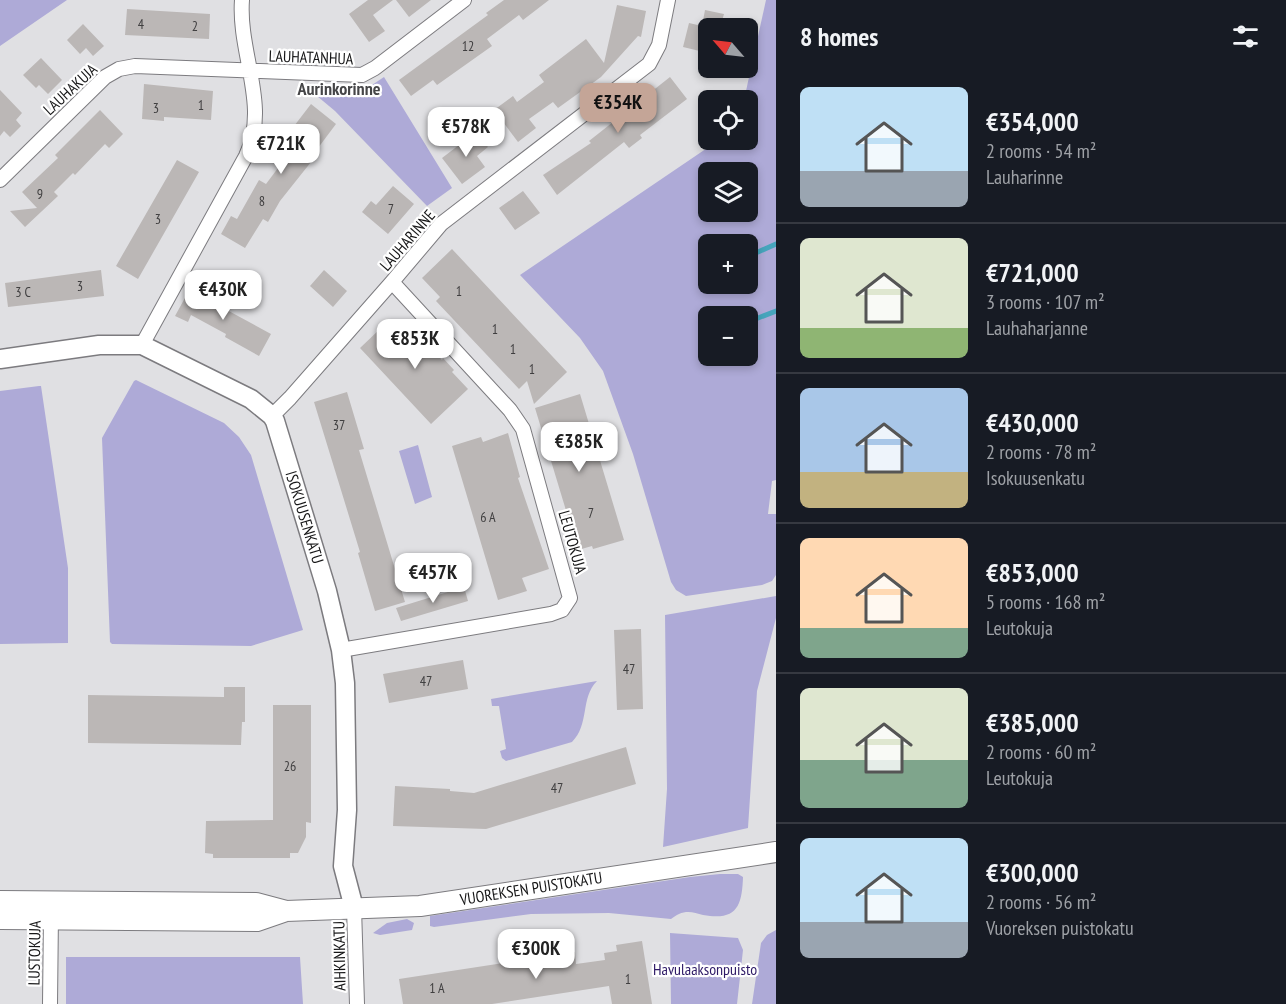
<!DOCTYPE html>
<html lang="en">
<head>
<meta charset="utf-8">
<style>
  body { margin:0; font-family:"PT Sans Narrow",sans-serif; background:#242831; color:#f1f3f6; height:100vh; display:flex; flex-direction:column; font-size:22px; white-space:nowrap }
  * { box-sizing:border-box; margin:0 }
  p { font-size:20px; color:#9ea1a6 }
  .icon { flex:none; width:33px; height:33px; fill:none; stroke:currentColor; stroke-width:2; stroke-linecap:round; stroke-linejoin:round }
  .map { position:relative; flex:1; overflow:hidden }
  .details { display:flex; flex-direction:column; background:#171b24; width:510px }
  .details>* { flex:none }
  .needle { width:39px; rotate:298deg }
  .fabs { position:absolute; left:698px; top:18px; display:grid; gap:12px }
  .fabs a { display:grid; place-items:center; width:60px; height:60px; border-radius:9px; background:#171b24; box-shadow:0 3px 9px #0003; font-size:30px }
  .price { position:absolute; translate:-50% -51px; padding:0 14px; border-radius:12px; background:#fff; color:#222; font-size:20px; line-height:39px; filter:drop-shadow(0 2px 3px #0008) }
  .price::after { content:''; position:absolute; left:50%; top:36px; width:18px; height:14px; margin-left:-9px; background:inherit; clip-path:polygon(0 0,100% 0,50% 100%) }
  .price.selected { background:#c4a597; color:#111 }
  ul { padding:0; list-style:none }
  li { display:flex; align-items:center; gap:18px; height:150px; padding:0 24px }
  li+li { border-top:2px solid #363941 }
  li span { display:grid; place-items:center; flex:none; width:168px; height:120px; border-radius:9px; color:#555 }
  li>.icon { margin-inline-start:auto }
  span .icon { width:72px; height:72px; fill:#fffc; stroke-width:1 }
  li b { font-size:26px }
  h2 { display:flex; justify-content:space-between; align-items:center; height:72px; padding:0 24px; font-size:26px }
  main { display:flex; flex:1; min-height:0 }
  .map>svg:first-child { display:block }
  .green { fill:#aeaad7; fill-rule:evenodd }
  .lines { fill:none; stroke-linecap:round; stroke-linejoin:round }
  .stream { stroke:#46a5bc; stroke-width:5 }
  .building { fill:#bbb7b6 }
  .minor-casing { stroke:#7c7b7f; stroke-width:16 }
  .tertiary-casing { stroke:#7c7b7f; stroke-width:21 }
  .secondary-casing { stroke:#7c7b7f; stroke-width:22 }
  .minor { stroke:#fff; stroke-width:14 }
  .tertiary { stroke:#fff; stroke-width:18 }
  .secondary { stroke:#fff; stroke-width:20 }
  .labels { text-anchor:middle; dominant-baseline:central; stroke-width:4.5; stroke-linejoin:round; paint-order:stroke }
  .number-label { font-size:14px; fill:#3f3e3f }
  .street-label { font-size:16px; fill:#161617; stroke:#fff }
  .park-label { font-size:16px; fill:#2e1a66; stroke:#fff }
  .neighbourhood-label { font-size:18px; font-weight:bold; fill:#454547; stroke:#fff }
</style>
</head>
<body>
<main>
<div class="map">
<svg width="776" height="1004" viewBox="0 0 776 1004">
  <rect width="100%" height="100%" fill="#e0e0e3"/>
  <path class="green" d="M0,0H67L0,46Z
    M766,0H776V480L772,481L768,514H776V575L772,581L762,585L686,596L676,590L671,582L633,454L603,371L580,338L520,275L719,140H747V100H744ZM708,172H747V212H708ZM708,244H747V284H708ZM708,316H747V356H708Z
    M384,77L452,188L427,206L335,111L311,91L360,93Z
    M136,380L224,423L239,437L251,455L303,630L251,646L112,644L110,642L102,438L134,381Z
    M39,386H41L68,568V643L0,644V391Z
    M418,445L432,497L415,504L399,451Z
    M776,596V618L757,691L748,828L663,847L667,789L665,615Z
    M597,681C580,698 590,724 572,742L506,761L502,758L500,751L506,749L499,706H492L491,699Z
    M720,874H738L743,877C742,906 737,921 703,915C695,913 688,910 679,914C676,915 674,917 671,919L609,913L531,914L434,927L430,926V916L690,877Z
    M407,919L414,923L412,930L380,935L373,933L387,923Z
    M776,930V1004H752L761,943L767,935Z
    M670,933L738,938L743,950L737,1004H671Z
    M66,957H300L303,1004H66Z"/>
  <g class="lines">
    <path class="stream" d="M758,252L776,244
      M758,318L776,311"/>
  </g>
  <path class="building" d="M368,0H393L373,15L385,31L369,42L349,14Z
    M396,0H431L409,17Z
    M504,0H549L523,20L519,15L487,39L492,46L437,85L433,80L411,96L399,80L488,15L486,13Z
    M617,5L646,11L641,37L638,36L601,77L558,108L553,102L529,119L536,128L518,142L494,110L513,96L517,102L544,82L539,75L586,39L604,63Z
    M127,9L210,14L209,39L125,35Z
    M705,10L724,14L720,28H708V53L683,47L689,23L702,26Z
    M83,24L104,46L93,56L86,48L80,54L67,40Z
    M41,58L62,80L48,94L39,85L36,88L23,75Z
    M670,77L687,99L640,135L642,138L629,148L624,142L557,195L543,175L591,143L589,141Z
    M144,84L213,91L211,120L164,117V121L142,119Z
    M0,90L22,113L16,120L21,126L10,137L4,131L0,136Z
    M311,104L336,124L309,160L311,162L280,201L268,222L263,219L245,248L221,234L231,216L237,219L259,180L266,184L281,164L271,156Z
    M100,110L123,134L109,148L105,144L75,175L73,173L54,192L58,196L25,227L10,211L37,208L22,192L58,158L55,155Z
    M476,132L488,147L477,156L485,167L462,184L442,158Z
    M177,160L199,172L138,279L116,266Z
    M393,186L414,204L388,234L362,212L371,201L376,205Z
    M523,191L540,213L515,230L499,208Z
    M452,249L567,372L534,404L527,381L519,389L436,301L440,297L422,278Z
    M101,270L104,296L8,307L5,283Z
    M324,270L347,291L333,307L310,286Z
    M196,285L217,297L214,303L271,334L259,356L225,337L226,334L191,315L188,322L175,316L186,296L189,297Z
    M402,319L442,360L443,358L454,370L452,372L468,389L431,424L360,348L381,328L387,334Z
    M347,392L364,449L359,450L405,602L375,611L358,553L360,552L314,402Z
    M580,394L624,540L593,549L592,546L578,550L535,408Z
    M508,433L520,477L518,478L549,569L522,578L527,591L498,600L452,446L481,437L483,442Z
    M464,587L468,601L401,621L396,608Z
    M641,629L643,709L617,710L614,630Z
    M463,660L468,689L389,703L383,674Z
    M224,687H245V722H242L241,745L88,743V695L224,697Z
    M273,705H311V823L306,822V837L298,853H290V858H213V854L205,853L206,821L273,820Z
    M626,747L636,784L486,829L393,826L395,786L450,789V791L474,793Z
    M642,941L652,1004H612L609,986L492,1004H403L399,979L575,952L576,964L605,960L604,953L617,951L616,945Z"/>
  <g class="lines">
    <g class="minor-casing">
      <path id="minor" d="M0,180L105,77L119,69L135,66L362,75L375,68L464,0
        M142,345L246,156C270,106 238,53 242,0
        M272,416L290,398L392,282L441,224L649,64L659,45L668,0
        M341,650L551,614L562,610L570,598L523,429L510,410L392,282
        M354,908L357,1004
        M50,1004L51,913"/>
    </g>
    <g class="tertiary-casing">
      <path id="tertiary" d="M0,359L99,345H142L251,399L272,416L275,421L327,591L341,650L345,683L347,810L343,866L354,908"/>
    </g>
    <g class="secondary-casing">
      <path id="secondary" d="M0,901L256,903L286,911
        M0,919L257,921L286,911L420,906L776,852"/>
    </g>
    <use href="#minor" class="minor"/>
    <use href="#tertiary" class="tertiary"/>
    <use href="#secondary" class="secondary"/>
  </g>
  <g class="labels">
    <g class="number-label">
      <text x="141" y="24">4</text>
      <text x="195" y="26">2</text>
      <text x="468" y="46">12</text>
      <text x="201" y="105">1</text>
      <text x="156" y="108">3</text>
      <text x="40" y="194">9</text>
      <text x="262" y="201">8</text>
      <text x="391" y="209">7</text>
      <text x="158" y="219">3</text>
      <text x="80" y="286">3</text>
      <text x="459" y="291">1</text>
      <text x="23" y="292">3 C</text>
      <text x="495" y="329">1</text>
      <text x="513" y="349">1</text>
      <text x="532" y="369">1</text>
      <text x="339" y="425">37</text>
      <text x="591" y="513">7</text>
      <text x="488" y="517">6 A</text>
      <text x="629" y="669">47</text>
      <text x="426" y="681">47</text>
      <text x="290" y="766">26</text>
      <text x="557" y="788">47</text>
      <text x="628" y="979">1</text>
      <text x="437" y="988">1 A</text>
    </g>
    <g class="street-label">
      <text transform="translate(311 57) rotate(2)">LAUHATANHUA</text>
      <text transform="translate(70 89) rotate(-43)">LAUHAKUJA</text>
      <text transform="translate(407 240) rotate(-49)">LAUHARINNE</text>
      <text transform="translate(305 517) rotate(73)">ISOKUUSENKATU</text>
      <text transform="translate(573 542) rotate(74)">LEUTOKUJA</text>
      <text transform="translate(531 888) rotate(-9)">VUOREKSEN PUISTOKATU</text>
      <text transform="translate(34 953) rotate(-89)">LUSTOKUJA</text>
      <text transform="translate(339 956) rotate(-91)">AIHKINKATU</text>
    </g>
    <g class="park-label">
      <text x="705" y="969">Havulaaksonpuisto</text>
    </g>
    <g class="neighbourhood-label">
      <text x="339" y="88">Aurinkorinne</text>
    </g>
  </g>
</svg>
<div class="fabs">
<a><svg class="needle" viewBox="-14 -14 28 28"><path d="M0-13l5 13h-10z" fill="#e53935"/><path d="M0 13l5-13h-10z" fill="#9ea1a6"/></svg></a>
<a><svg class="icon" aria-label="locate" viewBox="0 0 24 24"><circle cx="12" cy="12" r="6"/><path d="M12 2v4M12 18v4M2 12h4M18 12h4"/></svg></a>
<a><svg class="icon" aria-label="layers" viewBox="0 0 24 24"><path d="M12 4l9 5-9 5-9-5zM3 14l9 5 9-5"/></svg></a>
<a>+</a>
<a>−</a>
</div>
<b class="price selected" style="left:618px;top:134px">€354K</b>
<b class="price" style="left:466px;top:158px">€578K</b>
<b class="price" style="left:281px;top:175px">€721K</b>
<b class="price" style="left:223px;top:321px">€430K</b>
<b class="price" style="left:415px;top:370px">€853K</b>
<b class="price" style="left:579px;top:473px">€385K</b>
<b class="price" style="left:433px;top:604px">€457K</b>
<b class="price" style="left:536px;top:980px">€300K</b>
</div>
<section class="details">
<h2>8 homes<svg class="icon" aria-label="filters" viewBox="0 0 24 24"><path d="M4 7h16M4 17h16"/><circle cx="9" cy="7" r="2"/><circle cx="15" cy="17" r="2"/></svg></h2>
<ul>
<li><span style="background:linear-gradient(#bfe0f5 70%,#9aa5b1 0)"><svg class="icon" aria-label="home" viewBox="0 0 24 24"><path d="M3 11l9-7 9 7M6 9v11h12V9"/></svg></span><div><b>€354,000</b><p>2 rooms · 54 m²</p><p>Lauharinne</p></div></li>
<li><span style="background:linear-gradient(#dfe7d0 75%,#8fb573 0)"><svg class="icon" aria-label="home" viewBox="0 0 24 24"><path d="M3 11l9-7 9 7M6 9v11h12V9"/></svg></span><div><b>€721,000</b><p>3 rooms · 107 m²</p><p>Lauhaharjanne</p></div></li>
<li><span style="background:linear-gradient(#a9c7e8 70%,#c2b280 0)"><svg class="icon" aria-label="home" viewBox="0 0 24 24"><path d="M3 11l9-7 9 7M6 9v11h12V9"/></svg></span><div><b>€430,000</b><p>2 rooms · 78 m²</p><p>Isokuusenkatu</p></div></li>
<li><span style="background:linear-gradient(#ffd9b3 75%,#7fa58c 0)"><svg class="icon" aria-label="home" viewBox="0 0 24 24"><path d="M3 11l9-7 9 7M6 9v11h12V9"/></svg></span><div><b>€853,000</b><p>5 rooms · 168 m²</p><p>Leutokuja</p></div></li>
<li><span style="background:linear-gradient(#dfe7d0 60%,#7fa58c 0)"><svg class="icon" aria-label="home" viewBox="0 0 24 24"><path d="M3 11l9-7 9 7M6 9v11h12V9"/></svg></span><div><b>€385,000</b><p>2 rooms · 60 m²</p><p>Leutokuja</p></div></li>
<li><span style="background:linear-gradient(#bfe0f5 70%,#9aa5b1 0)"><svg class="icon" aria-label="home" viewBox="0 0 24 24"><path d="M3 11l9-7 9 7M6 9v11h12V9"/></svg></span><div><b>€300,000</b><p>2 rooms · 56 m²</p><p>Vuoreksen puistokatu</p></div></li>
</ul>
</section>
</main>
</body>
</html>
